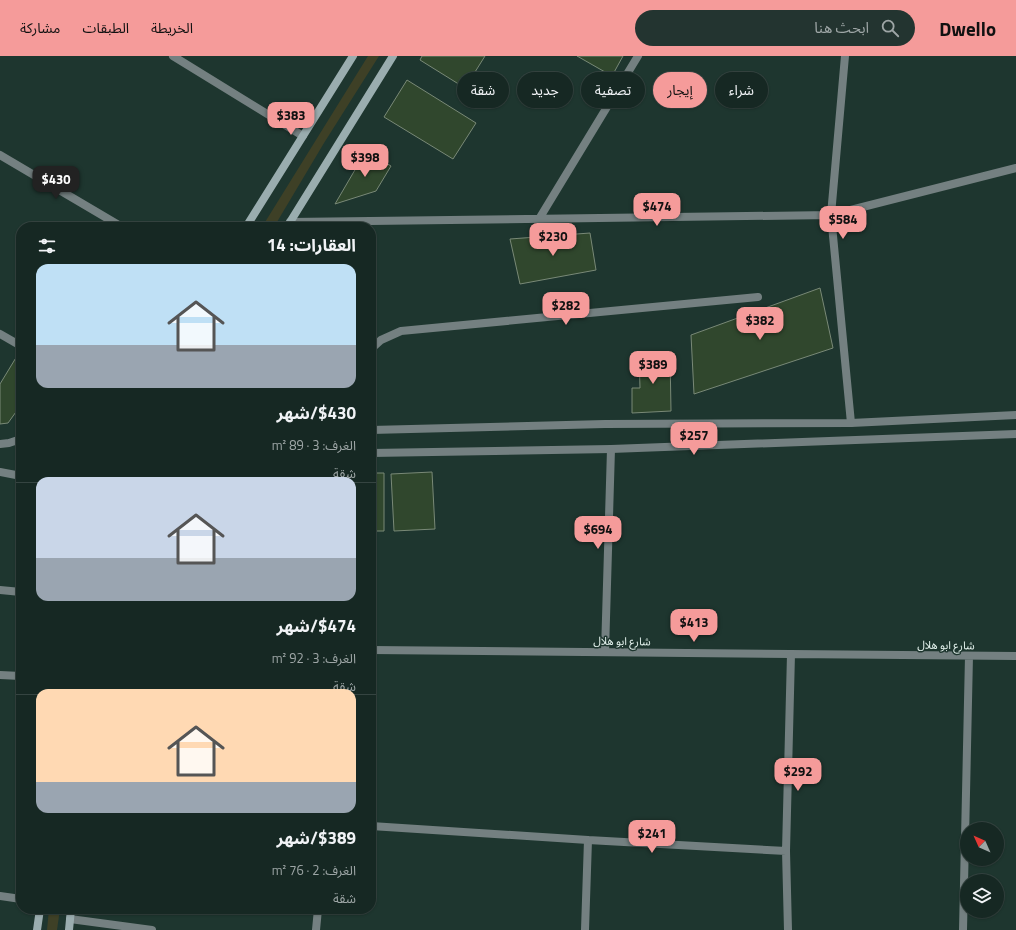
<!DOCTYPE html>
<html lang="ar">
<head>
<meta charset="utf-8">
<style>
  body { margin:0; font-family:"Titillium Web","Noto Sans Arabic",sans-serif; background:#233430; color:#f1f3f6; direction:rtl; height:100vh; display:flex; flex-direction:column; font-size:15px; white-space:nowrap }
  * { box-sizing:border-box; margin:0 }
  p { font-size:13px; color:#9ea6a6 }
  .icon { flex:none; width:22px; height:22px; fill:none; stroke:currentColor; stroke-width:2; stroke-linecap:round; stroke-linejoin:round }
  .map { position:relative; flex:1; overflow:hidden; direction:ltr }
  .drawer { position:absolute; left:16px; top:166px; width:360px; height:692px; display:flex; flex-direction:column; background:#162823; border-radius:16px; box-shadow:0 1px 3px #0004,0 0 0 1px #354441; direction:rtl }
  .drawer>* { flex:none }
  .banner { position:absolute; left:388px; top:16px; width:380px; height:36px; direction:rtl; display:flex; gap:8px }
  .needle { width:26px; rotate:315deg }
  .controls { position:absolute; left:960px; top:766px; display:grid; gap:8px }
  .controls a { display:grid; place-items:center; width:44px; height:44px; border-radius:50%; background:#162823; box-shadow:0 1px 3px #0004,0 0 0 1px #354441; font-size:20px }
  .price { position:absolute; translate:-50% -34px; padding:0 9px; border-radius:8px; background:#f59b9a; color:#111; font-size:13px; line-height:26px; filter:drop-shadow(0 1px 2px #0008) }
  .price::after { content:''; position:absolute; left:50%; top:24px; width:12px; height:9px; margin-left:-6px; background:inherit; clip-path:polygon(0 0,100% 0,50% 100%) }
  .price.selected { background:#222; color:#fff }
  ul { padding:0; list-style:none }
  li { display:grid; align-content:center; gap:8px; height:212px; padding:0 20px }
  li+li { border-top:1px solid #354441 }
  li span { display:grid; place-items:center; height:124px; border-radius:12px; color:#555 }
  li>.icon { margin-inline-start:auto }
  span .icon { width:72px; height:72px; fill:#fffc; stroke-width:1 }
  li b { font-size:17px }
  h2 { display:flex; justify-content:space-between; align-items:center; height:48px; padding:0 20px; font-size:17px }
  .tag { padding:0 14px; border-radius:18px; background:#162823; box-shadow:0 1px 3px #0004,0 0 0 1px #354441; font-size:14px; line-height:36px }
  .tag.selected { background:#f59b9a; color:#111 }
  header { display:flex; align-items:center; gap:24px; box-sizing:border-box; height:56px; padding:0 20px; background:#f59b9a; color:#111 }
  header strong { font-size:19px }
  nav { display:flex; gap:22px; margin-inline-start:auto; font-size:14px }
  .search { width:280px; height:36px; background:#233430; display:flex; align-items:center; gap:10px; box-sizing:border-box; padding:0 14px; border-radius:22px; color:#9ea6a6; font-size:15px }
  .map>svg:first-child { display:block }
  .green { fill:#3e4026 }
  .building { fill:#30472d; stroke:#798977 }
  .lines { fill:none; stroke-linecap:round; stroke-linejoin:round }
  .minor { stroke:#748081; stroke-width:8 }
  .tertiary { stroke:#748081; stroke-width:8 }
  .secondary { stroke:#9aadaf; stroke-width:8 }
  .labels { text-anchor:middle; dominant-baseline:central; stroke-width:3; stroke-linejoin:round; paint-order:stroke }
  .street-label { font-size:11px; fill:#e7f5f0; stroke:#1e362f }
</style>
</head>
<body>
<header>
<strong>Dwello</strong>
<div class="search"><svg class="icon" aria-label="search" viewBox="0 0 24 24"><circle cx="10" cy="10" r="6"/><path d="M15 15l6 6"/></svg>ابحث هنا</div>
<nav><a>الخريطة</a><a>الطبقات</a><a>مشاركة</a></nav>
</header>
<div class="map">
<svg width="1016" height="874" viewBox="0 0 1016 874">
  <rect width="100%" height="100%" fill="#1e362f"/>
  <path class="green" d="M368,0H379L324,87L274,171H262Z
    M49,853H60L57,874H47Z"/>
  <path class="building" d="M422,0H485L465,32L420,4Z
    M577,0H623L612,20Z
    M407,24L476,67L453,103L384,61Z
    M366,95L391,110L376,135L335,148Z
    M590,177L596,214L520,228L510,183Z
    M820,232L833,292L694,338L691,279Z
    M670,298L671,355L632,357V332H640L639,299Z
    M17,300L21,303V349L8,367L0,368V328Z
    M432,416L435,473L394,475L391,418Z
    M371,417H384V475H371Z"/>
  <g class="lines">
    <path class="minor" d="M173,0L303,80
      M845,0L831,159L851,367
      M0,99L122,171
      M539,163L638,0
      M290,166L831,159L1016,112
      M0,278L21,290
      M371,293L381,284L401,275L758,241
      M0,534L21,536
      M371,594L1016,600
      M605,596L611,393
      M0,619L21,620
      M371,770L588,784
      M0,840L21,843
      M70,863L152,874
      M316,874L318,853
      M585,874L588,784L786,795
      M788,874L786,795L791,598
      M963,874L969,600"/>
    <path class="tertiary" d="M371,374L605,368L851,367L1016,359
      M0,388L9,387L21,383
      M371,397L611,393L1016,378
      M0,416L21,420"/>
    <path class="secondary" d="M246,171L353,0
      M287,171L393,0
      M37,874L40,853
      M69,874L71,853"/>
  </g>
  <g class="labels">
    <g class="street-label">
      <text transform="translate(622 585) rotate(1)">شارع ابو هلال</text>
      <text transform="translate(946 589) rotate(1)">شارع ابو هلال</text>
    </g>
  </g>
</svg>
<div class="controls">
<a><svg class="needle" viewBox="-14 -14 28 28"><path d="M0-13l5 13h-10z" fill="#e53935"/><path d="M0 13l5-13h-10z" fill="#9ea6a6"/></svg></a>
<a><svg class="icon" aria-label="layers" viewBox="0 0 24 24"><path d="M12 4l9 5-9 5-9-5zM3 14l9 5 9-5"/></svg></a>
</div>
<b class="price" style="left:291px;top:80px">$383</b>
<b class="price" style="left:365px;top:122px">$398</b>
<b class="price selected" style="left:56px;top:144px">$430</b>
<b class="price" style="left:657px;top:171px">$474</b>
<b class="price" style="left:843px;top:184px">$584</b>
<b class="price" style="left:553px;top:201px">$230</b>
<b class="price" style="left:566px;top:270px">$282</b>
<b class="price" style="left:760px;top:285px">$382</b>
<b class="price" style="left:653px;top:329px">$389</b>
<b class="price" style="left:694px;top:400px">$257</b>
<b class="price" style="left:598px;top:494px">$694</b>
<b class="price" style="left:694px;top:587px">$413</b>
<b class="price" style="left:798px;top:736px">$292</b>
<b class="price" style="left:652px;top:798px">$241</b>
<div class="banner">
<a class="tag">شراء</a>
<a class="tag selected">إيجار</a>
<a class="tag">تصفية</a>
<a class="tag">جديد</a>
<a class="tag">شقة</a>
</div>
<section class="drawer">
<h2>العقارات: 14<svg class="icon" aria-label="filters" viewBox="0 0 24 24"><path d="M4 7h16M4 17h16"/><circle cx="9" cy="7" r="2"/><circle cx="15" cy="17" r="2"/></svg></h2>
<ul>
<li><span style="background:linear-gradient(#bfe0f5 65%,#9aa5b1 0)"><svg class="icon" aria-label="home" viewBox="0 0 24 24"><path d="M3 11l9-7 9 7M6 9v11h12V9"/></svg></span><div><b>$430/شهر</b><p>الغرف: 3 · 89 m²</p><p>شقة</p></div></li>
<li><span style="background:linear-gradient(#c9d6e8 65%,#9aa5b1 0)"><svg class="icon" aria-label="home" viewBox="0 0 24 24"><path d="M3 11l9-7 9 7M6 9v11h12V9"/></svg></span><div><b>$474/شهر</b><p>الغرف: 3 · 92 m²</p><p>شقة</p></div></li>
<li><span style="background:linear-gradient(#ffd9b3 75%,#9aa5b1 0)"><svg class="icon" aria-label="home" viewBox="0 0 24 24"><path d="M3 11l9-7 9 7M6 9v11h12V9"/></svg></span><div><b>$389/شهر</b><p>الغرف: 2 · 76 m²</p><p>شقة</p></div></li>
</ul>
</section>
</div>
</body>
</html>
